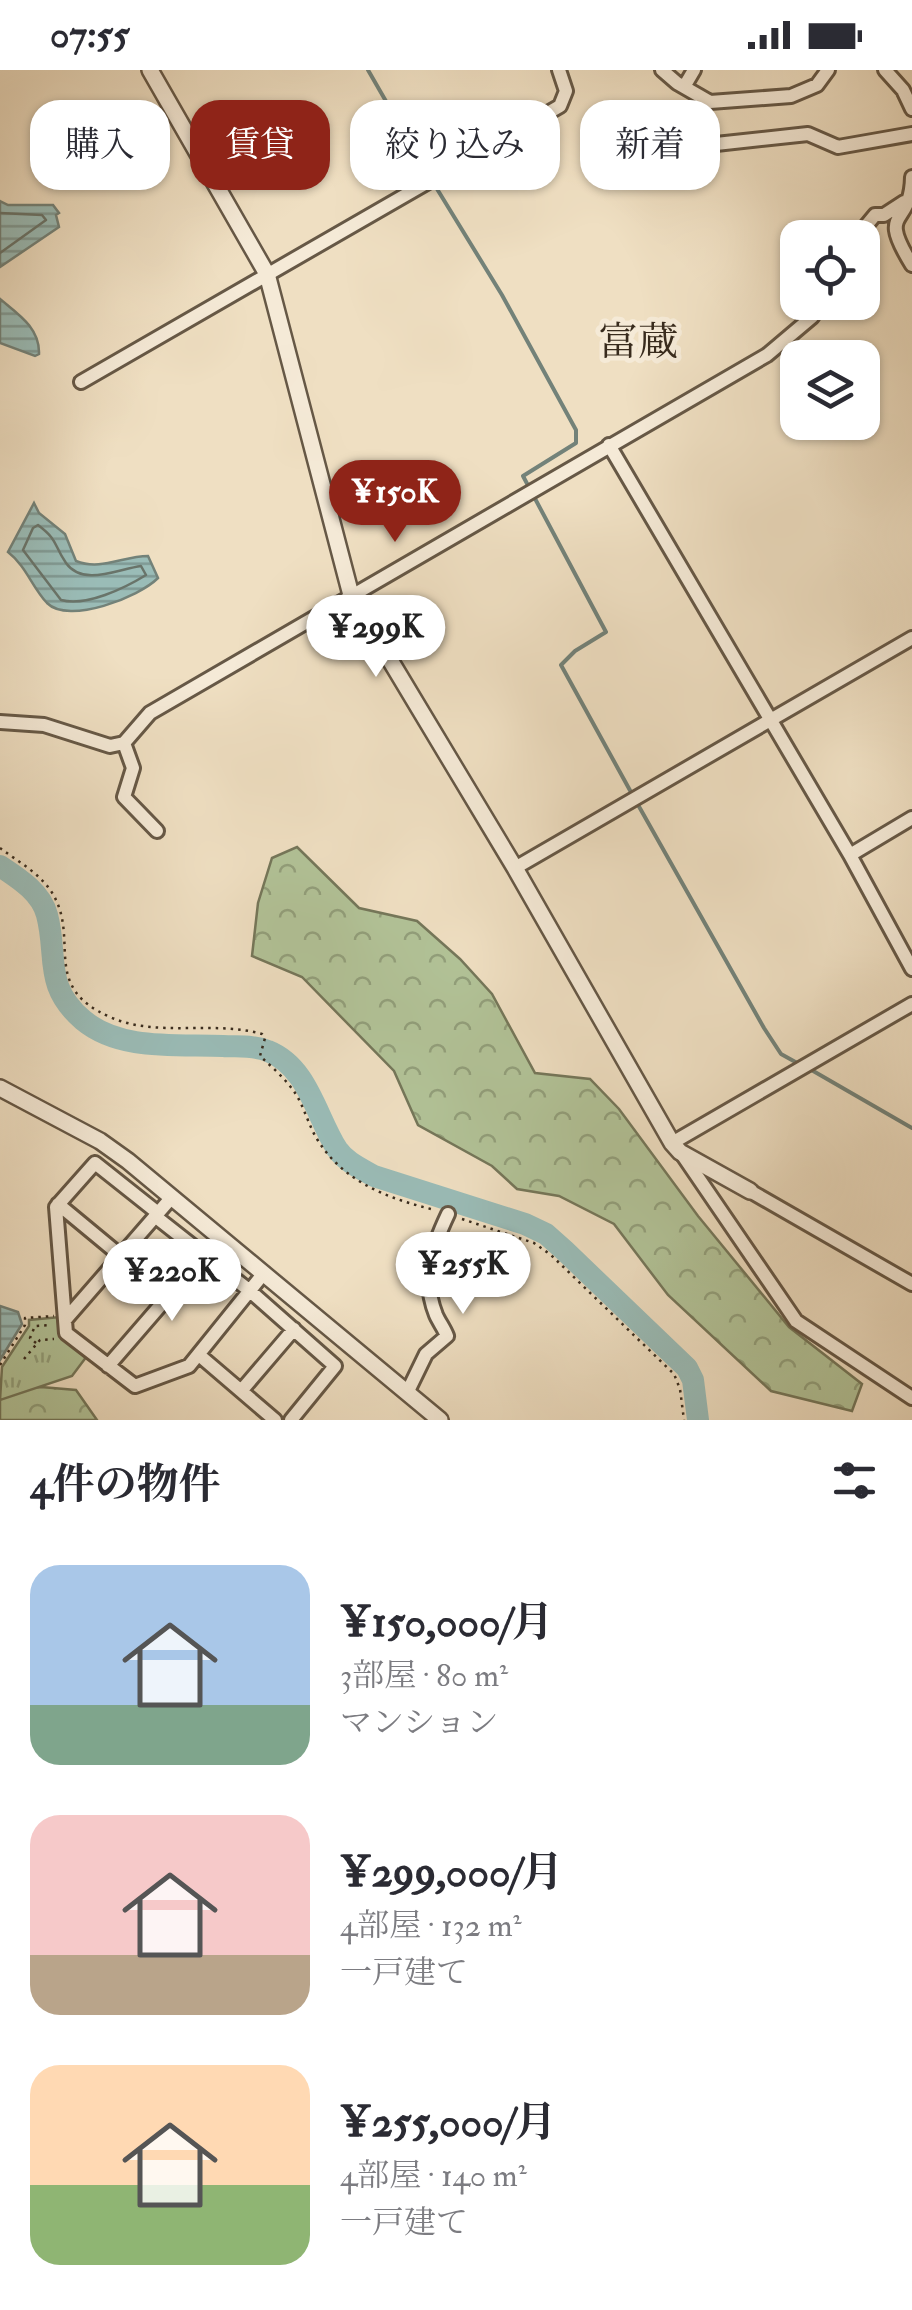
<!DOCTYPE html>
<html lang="ja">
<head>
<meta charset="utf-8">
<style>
  body { margin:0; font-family:"IM FELL Double Pica","Noto Serif JP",serif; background:#f2f2f3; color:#2b2b33; height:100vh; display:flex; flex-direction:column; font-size:38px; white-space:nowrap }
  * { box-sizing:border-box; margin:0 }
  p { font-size:32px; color:#7c7c81 }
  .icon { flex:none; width:55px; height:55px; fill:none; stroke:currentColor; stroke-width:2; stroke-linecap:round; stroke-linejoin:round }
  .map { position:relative; height:1350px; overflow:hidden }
  .details { display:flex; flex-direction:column; background:#fff; flex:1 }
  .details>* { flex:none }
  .hud { position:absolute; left:30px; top:30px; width:852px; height:90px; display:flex; gap:20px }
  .controls { position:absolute; left:780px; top:150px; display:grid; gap:20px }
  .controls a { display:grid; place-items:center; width:100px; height:100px; border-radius:20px; background:#fff; box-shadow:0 2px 8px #0004; font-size:50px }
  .price { position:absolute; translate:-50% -85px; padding:0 22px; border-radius:35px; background:#fff; color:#222; font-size:32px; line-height:65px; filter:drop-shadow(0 2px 5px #0008) }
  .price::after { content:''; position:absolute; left:50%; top:60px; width:30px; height:22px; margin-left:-15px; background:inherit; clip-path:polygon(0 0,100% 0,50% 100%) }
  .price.current { background:#8f2418; color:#fff }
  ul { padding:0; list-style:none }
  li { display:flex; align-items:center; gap:30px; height:250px; padding:0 30px }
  li span { display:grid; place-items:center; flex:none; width:280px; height:200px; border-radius:30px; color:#555 }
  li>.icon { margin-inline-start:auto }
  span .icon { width:120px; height:120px; fill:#fffc; stroke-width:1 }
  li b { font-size:42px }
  h2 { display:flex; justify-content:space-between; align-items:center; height:120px; padding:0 30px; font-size:42px }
  .pill { padding:0 35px; border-radius:30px; background:#fff; box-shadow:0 2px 8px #0004; font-size:35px; line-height:90px }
  .pill.current { background:#8f2418; color:#fff }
  .status { display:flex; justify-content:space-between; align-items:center; height:70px; padding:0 50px; background:#fff; direction:ltr }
  .status svg { height:28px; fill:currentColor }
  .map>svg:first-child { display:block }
  .forest { fill:url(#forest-crowns); stroke:#75775a; stroke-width:2.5 }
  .park { fill:url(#park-tufts); stroke:#75775a; stroke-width:2.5 }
  .water { fill:url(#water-rules); stroke:#738279; stroke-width:2.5 }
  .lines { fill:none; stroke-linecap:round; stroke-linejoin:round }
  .shore { stroke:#69746a; stroke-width:2.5 }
  .stream { stroke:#738279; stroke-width:4 }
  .river { stroke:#9abcb7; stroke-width:22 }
  .minor-casing { stroke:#665846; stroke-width:18 }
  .tertiary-casing { stroke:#665846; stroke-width:20 }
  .path { stroke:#382b1d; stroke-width:2.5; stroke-dasharray:2.5 5; stroke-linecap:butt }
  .minor { stroke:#f5ead7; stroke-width:12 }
  .tertiary { stroke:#f5ead7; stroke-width:15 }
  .labels { text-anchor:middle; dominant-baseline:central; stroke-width:10; stroke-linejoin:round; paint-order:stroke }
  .neighbourhood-label { font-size:40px; fill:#382b1d; stroke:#f5ead7 }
</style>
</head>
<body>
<div class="status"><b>07:55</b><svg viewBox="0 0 49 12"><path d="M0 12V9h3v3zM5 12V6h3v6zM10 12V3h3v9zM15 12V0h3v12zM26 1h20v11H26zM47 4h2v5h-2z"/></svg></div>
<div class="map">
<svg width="912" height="1350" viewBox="0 0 912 1350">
  <defs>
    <pattern id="forest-crowns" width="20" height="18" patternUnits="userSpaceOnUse" patternTransform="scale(2.5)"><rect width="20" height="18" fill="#b2c398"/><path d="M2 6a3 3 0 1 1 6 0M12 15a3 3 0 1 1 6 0" fill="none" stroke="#929f7b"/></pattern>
    <pattern id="park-tufts" width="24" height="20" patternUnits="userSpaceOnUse" patternTransform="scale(2.5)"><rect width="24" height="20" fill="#b2c398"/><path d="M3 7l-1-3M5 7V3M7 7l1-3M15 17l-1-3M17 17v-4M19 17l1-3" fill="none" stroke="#929f7b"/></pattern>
    <pattern id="water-rules" width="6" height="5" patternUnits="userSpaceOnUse" patternTransform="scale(2.5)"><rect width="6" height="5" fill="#9abcb7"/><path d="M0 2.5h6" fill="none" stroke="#7f9994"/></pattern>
  </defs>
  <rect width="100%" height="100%" fill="#efdfc2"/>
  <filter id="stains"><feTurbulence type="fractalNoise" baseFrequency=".002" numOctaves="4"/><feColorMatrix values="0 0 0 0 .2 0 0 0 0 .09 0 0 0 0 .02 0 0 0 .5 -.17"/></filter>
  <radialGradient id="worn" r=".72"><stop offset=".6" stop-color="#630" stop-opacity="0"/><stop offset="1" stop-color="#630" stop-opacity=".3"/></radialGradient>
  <path class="forest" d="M297,777L359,838L417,851L460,889L492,924L535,1003L590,1009L619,1039L698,1146L789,1257L862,1314L852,1341L771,1321L668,1225L614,1154L559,1126L517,1119L492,1096L418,1055L394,1001L302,907L252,886L258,833L272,788Z
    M41,1317L76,1320L97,1350H0V1320Z"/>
  <path class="park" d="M60,1247L87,1286L72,1306L0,1330L2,1297L29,1256V1250Z"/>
  <path class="water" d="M0,131L8,135H53L59,143L56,145L59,157L0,197Z
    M0,229C18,244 40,258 39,284L35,286L0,273Z
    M34,433L39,443L65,464L76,491C101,501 123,486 148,486L158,508C139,527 69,555 47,533C32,517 26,496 8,482Z
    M0,1236L18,1242L22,1254L0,1290Z"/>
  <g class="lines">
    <path class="shore" d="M0,143L42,145L46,150L0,183
      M38,455C59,471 53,474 66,493C83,517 118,499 141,496L146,505C125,518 86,537 61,530L23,480L33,458Z"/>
    <path class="stream" d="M368,0L429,106
      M434,114L502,225L576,360V373L523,406L606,562L575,581L561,595L632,724
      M637,733L764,958L781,984L799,994
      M808,998L912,1058"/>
    <path class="river" d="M0,796C18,808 41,822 47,845C58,886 43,916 83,950C120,981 177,974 223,976C237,977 254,975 268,981C308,997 316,1046 337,1079C346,1092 360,1098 374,1106L525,1154L546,1164L564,1180L687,1298L693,1310L698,1350"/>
    <g class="minor-casing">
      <path id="minor" d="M662,0L677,13L710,32L791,26L817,15L828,0
        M885,0L903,20L912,39
        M684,17L694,0
        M716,74L808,64L838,77L912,64
        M912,107C911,159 876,137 912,195
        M856,168L875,145H884L904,132
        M81,312L560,36L566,21L559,0
        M609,375L850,785L912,899
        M0,652L44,655L110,676L124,673
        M157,761L124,727L133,698L124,673L150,643L767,285L812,247L822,232
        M850,785L912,748
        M515,798L912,568
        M672,1073L912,934
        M682,1084L796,1251L912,1328
        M750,1121L912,1214
        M58,1134L122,1187
        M158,1143L95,1093L56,1137L66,1263L135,1316L189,1296L264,1203
        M156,1147L250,1221L335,1296L291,1350
        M65,1250L172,1127
        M199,1285L275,1350
        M108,1296L204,1185
        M241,1321L294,1259
        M407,1323L426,1284L447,1266C444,1258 439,1252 436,1245C421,1207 432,1178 448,1144"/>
    </g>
    <g class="tertiary-casing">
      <path id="tertiary" d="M150,0L267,204L351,525L515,798L672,1073L680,1082L750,1121
        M0,1018L100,1071L128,1091L440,1350"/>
    </g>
    <path class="path" d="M0,778C20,793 45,806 56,830C77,874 43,918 110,947C157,968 213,950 262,964L265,968L260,986C273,998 288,1011 297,1026C305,1040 309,1056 317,1069C343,1112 389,1129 435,1140
      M462,1149L534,1173L551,1185L674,1304L680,1319L684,1350
      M36,1273L30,1268L35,1256L51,1255
      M24,1289L40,1270L54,1269
      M0,1295L25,1255V1248L54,1246"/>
    <use href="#minor" class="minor"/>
    <use href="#tertiary" class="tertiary"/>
  </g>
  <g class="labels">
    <g class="neighbourhood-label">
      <text x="638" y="272">富蔵</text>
    </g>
  </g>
  <rect width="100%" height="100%" filter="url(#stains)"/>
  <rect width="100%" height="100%" fill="url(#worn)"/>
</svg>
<div class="controls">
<a><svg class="icon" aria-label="locate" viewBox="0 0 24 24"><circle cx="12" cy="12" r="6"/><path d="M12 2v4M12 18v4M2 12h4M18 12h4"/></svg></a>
<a><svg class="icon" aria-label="layers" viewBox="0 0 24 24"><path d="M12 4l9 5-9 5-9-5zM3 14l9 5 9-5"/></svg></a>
</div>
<b class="price current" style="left:395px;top:475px">¥150K</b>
<b class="price" style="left:376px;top:610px">¥299K</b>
<b class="price" style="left:463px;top:1247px">¥255K</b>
<b class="price" style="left:172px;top:1254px">¥220K</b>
<div class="hud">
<a class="pill">購入</a>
<a class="pill current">賃貸</a>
<a class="pill">絞り込み</a>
<a class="pill">新着</a>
</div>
</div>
<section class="details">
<h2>4件の物件<svg class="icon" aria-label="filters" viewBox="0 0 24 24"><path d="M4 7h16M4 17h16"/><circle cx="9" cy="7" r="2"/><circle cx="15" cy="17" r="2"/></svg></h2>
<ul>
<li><span style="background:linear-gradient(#a9c7e8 70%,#7fa58c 0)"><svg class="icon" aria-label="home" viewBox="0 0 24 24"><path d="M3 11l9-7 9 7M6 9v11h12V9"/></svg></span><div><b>¥150,000/月</b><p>3部屋 · 80 m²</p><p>マンション</p></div></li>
<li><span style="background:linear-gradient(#f6c9c9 70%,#b9a48a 0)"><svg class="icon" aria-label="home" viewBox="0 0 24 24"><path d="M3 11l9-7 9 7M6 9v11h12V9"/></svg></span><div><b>¥299,000/月</b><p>4部屋 · 132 m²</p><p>一戸建て</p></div></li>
<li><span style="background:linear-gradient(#ffd9b3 60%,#8fb573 0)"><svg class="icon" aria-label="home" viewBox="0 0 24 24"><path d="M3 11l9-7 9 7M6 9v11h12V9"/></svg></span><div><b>¥255,000/月</b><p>4部屋 · 140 m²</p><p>一戸建て</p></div></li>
</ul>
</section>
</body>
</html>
